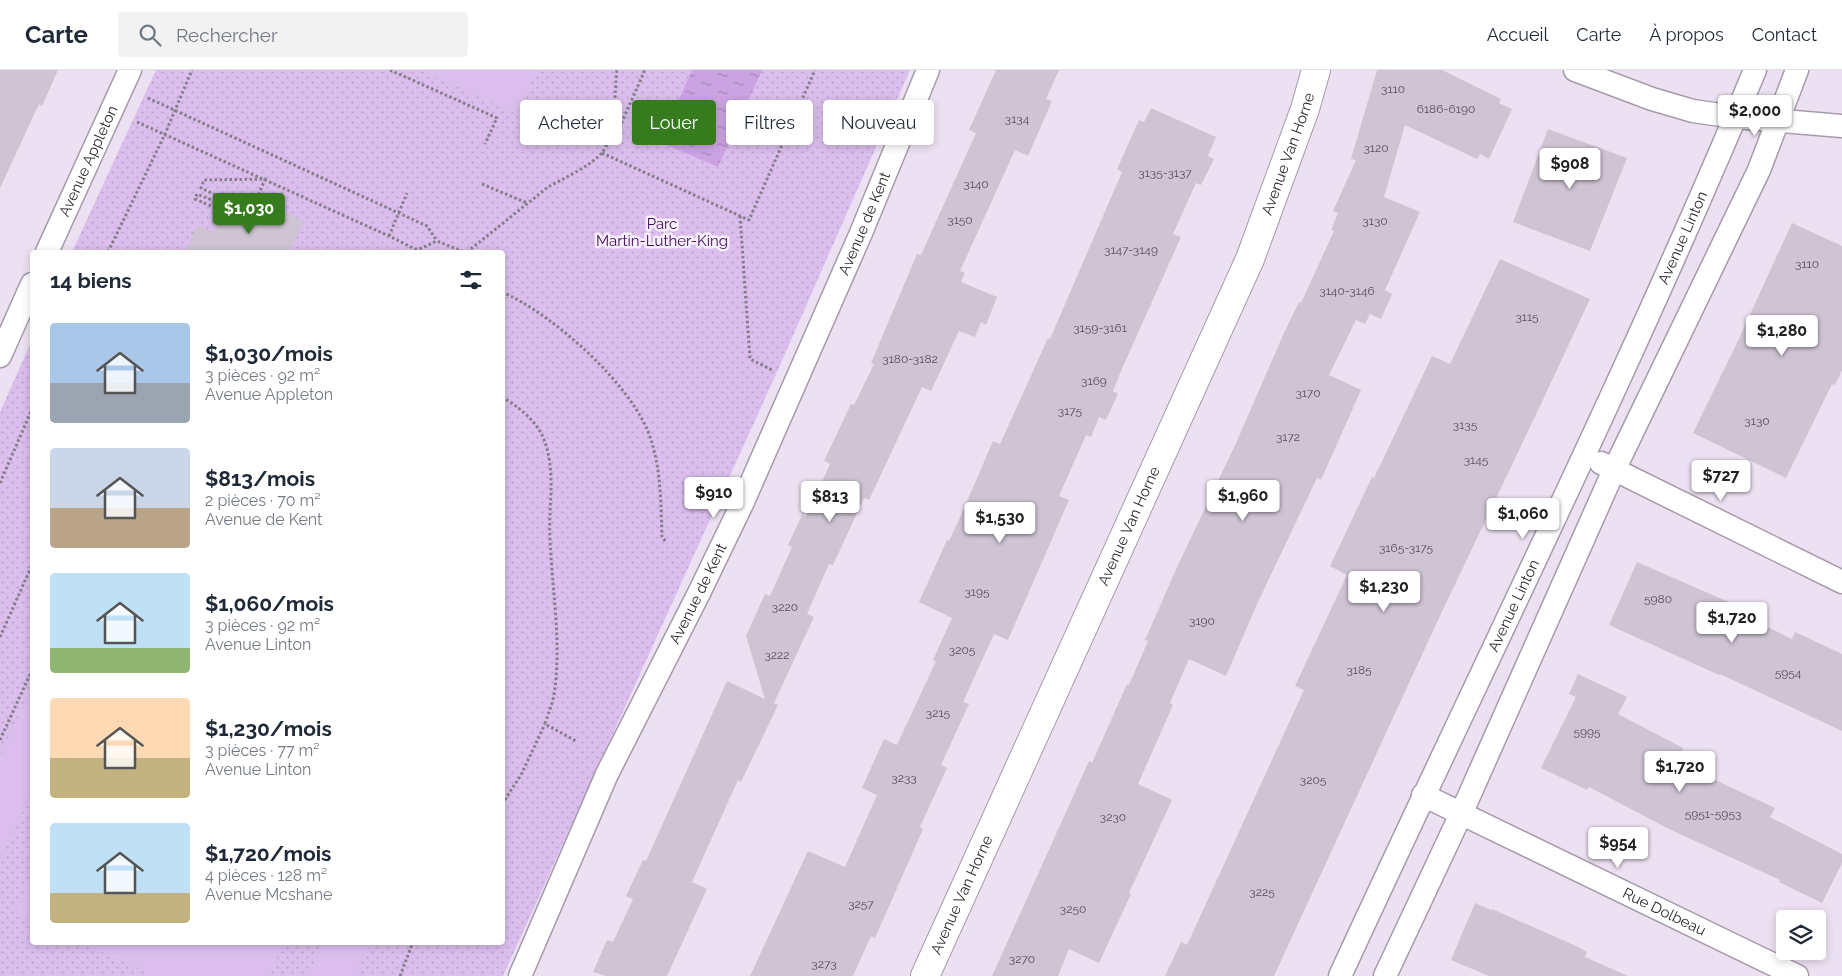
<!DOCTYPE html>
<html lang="fr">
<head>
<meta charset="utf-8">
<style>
  body { margin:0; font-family:Raleway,sans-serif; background:#f2f2f3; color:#1f2937; height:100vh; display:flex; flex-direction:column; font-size:19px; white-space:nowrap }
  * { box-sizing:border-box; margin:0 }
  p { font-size:16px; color:#747a83 }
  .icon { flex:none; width:28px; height:28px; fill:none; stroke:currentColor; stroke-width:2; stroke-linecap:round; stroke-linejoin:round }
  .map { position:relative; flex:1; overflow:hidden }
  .drawer { position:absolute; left:30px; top:180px; width:475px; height:695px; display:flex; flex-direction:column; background:#fff; border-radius:5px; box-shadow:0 2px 8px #0003 }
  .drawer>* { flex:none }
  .top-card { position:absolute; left:520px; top:30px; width:475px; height:45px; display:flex; gap:10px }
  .buttons { position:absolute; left:1776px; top:840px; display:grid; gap:10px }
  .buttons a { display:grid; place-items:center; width:50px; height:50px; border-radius:5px; background:#fff; box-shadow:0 2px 8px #0003; font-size:25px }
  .price { position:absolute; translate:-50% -42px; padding:0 11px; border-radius:5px; background:#fff; color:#222; font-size:16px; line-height:32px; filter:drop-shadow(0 1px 2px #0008) }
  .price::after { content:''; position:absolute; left:50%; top:30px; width:15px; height:11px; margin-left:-8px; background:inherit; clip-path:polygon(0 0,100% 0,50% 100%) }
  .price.current { background:#367b1e; color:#fff }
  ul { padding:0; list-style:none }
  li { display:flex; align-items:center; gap:15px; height:125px; padding:0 20px }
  li span { display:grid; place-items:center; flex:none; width:140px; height:100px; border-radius:5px; color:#555 }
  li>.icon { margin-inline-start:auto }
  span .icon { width:60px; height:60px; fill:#fffc; stroke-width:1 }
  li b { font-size:21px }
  h2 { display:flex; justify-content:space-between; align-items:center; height:60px; padding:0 20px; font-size:21px }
  .pill { padding:0 18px; border-radius:5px; background:#fff; box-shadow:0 2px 8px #0003; font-size:18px; line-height:45px }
  .pill.current { background:#367b1e; color:#fff }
  header { display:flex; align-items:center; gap:30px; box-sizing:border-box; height:70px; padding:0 25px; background:#fff; border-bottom:1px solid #e0e1e3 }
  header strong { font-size:24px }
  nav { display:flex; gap:28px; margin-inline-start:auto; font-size:18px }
  .search { width:350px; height:45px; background:#f2f2f3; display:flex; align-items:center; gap:12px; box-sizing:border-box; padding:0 18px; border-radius:5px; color:#747a83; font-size:19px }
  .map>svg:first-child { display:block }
  .green { fill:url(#green-dots) }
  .pitch { fill:#dbbeed }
  .water { fill:url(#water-ripples) }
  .building { fill:#cec4d4 }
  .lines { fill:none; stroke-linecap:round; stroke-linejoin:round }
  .street-casing { stroke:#a49bab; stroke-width:25 }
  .secondary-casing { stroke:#a49bab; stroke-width:30 }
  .path { stroke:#857e89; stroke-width:3; stroke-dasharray:2.5 2.5; stroke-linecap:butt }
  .street { stroke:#fff; stroke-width:22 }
  .secondary { stroke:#fff; stroke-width:28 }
  .labels { text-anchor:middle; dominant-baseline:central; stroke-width:5; stroke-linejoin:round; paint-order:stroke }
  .number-label { font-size:12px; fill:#565059 }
  .street-label { font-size:15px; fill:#2e2a30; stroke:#f8effd }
  .park-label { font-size:15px; fill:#430e5a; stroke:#f8effd }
</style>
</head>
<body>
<header>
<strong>Carte</strong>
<div class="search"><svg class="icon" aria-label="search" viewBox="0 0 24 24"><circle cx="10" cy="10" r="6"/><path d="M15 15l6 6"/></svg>Rechercher</div>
<nav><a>Accueil</a><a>Carte</a><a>À propos</a><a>Contact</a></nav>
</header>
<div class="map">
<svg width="1842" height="906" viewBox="0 0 1842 906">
  <defs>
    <pattern id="green-dots" width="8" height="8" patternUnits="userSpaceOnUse" patternTransform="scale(1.25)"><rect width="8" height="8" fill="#dbbeed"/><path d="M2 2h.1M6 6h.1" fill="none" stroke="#bca3cc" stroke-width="1.8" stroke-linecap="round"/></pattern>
    <pattern id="water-ripples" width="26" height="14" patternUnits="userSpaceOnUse" patternTransform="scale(1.25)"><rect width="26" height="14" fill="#cba3e3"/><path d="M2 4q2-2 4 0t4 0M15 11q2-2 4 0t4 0" fill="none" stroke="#a585b8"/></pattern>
  </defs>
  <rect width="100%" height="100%" fill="#ece1f2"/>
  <path class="green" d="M156,0H910L777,302L503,906H0V342L32,270V872H502V182H72Z"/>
  <path class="pitch" d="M421,0H537L517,44Z
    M32,616V720L0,791V688Z
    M32,803V850L15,842Z
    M82,873H284L269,906H156Z
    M323,873V872L370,873L355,906H308Z"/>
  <path class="water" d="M692,0H762L718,97L660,72Z"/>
  <path class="building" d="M0,0H58L42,36L39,34L0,118Z
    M996,0H1059L1046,29L1052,31L1028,86L1015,80L960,201L965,203L961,212L997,227L986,255L981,252L975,267L959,261L931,321L922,317L869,430L864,428L833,495L829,494L807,544L814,547L774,633L778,635L741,712L738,710L692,812L707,819L667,906H606L593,902L607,870L613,872L633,829L626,826L643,790L646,791L727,611L765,629L746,566L765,524L770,526L792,477L788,475L802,445L806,447L830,394L824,391L851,334L854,335L874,294L871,293L917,184L921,185L976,63L969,60Z
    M1377,0H1442L1501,29L1499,33L1512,39L1489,89L1480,84L1477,89L1405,55L1384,127L1420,142L1385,220L1392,224L1381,249L1370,244L1365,254L1356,250L1329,305L1361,320L1321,410L1317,408L1258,532L1226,606L1189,589L1170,633L1173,635L1138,714L1172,730L1129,823L1131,824L1099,893L1069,879L1058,906H992L1089,691L1092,693L1127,614L1129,615L1148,571L1145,570L1178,495L1237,371L1283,265L1299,232L1301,233L1334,161L1331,160L1338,143L1333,141L1356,90L1351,89Z
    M1151,38L1216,67L1208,86L1214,89L1201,115L1196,113L1173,164L1181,167L1121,301L1113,321L1118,324L1106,350L1099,347L1091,367L1086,365L1059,426L1069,430L1008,570L994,564L963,632L969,634L941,695L947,698L920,757L923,759L875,868L871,866L853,906H750L808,781L845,797L877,725L862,718L884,669L897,675L936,591L933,590L952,548L919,532L947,470L949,471L962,443L993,371L1000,374L1048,268L1050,269L1122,102L1117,99L1139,50L1144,52Z
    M1548,59L1627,88L1590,181L1513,152Z
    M268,135L304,151L290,182H185L197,155L214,162L223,143L258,157Z
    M1792,153L1842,176V300L1835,315L1832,314L1786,408L1693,363L1735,277Z
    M1500,189L1590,229L1540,336L1439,548L1274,906H1165L1181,872L1187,875L1304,620L1295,616L1347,505L1330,496L1372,407L1374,408L1432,286L1450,294Z
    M1637,492L1731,533L1729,538L1792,569L1795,562L1842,584V661L1720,604L1719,605L1609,555Z
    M1578,604L1627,627L1618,644L1683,678L1677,692L1775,738L1770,747L1842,784V793L1822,833L1779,812L1780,810L1669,759L1589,717L1587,720L1541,698L1576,627L1569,624Z
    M1475,833L1491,840L1492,839L1574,875L1587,882L1585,887L1628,906H1489L1451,890Z"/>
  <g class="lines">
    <g class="street-casing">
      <g id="street">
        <path d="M1575,0L1652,29L1693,41L1735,47L1842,56"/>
        <path id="s1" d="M47,182L130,0"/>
        <path d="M0,286L32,214"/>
        <path d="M1601,393L1842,512"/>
        <path id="s2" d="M1423,725L1797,906"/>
        <path id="s3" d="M520,906L607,704L699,523L742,434L861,163L928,0"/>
        <path id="s4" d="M1340,906C1479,604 1627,307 1755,0"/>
        <path d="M1385,906L1461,744L1614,400L1759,100L1797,0"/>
      </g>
    </g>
    <g class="secondary-casing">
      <g id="secondary">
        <path id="s5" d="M925,906L1250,189L1305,39L1316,0"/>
      </g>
    </g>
    <path class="path" d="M390,0L497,48L485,74
      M148,28L427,156L437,171
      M137,52L389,166L417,180
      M612,55L621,54L645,0
      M602,83L749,150L815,0
      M482,114L527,133
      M740,146L750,289L774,301
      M246,152C252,138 259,124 265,109L204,110L201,118L236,135L234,139L197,124L195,129L246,151
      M389,166L407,123
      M108,182L165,64L192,0
      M416,182L417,180L437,171L464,182
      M467,182L548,117C563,109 590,96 601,84C616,67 614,22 617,0
      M502,222C553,244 637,318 652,373C661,403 661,436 662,467L667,473
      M502,327C518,336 536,351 543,367C557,401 548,434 550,469C552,520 562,573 554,625C552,635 548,644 545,654L576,671
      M0,413L32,339
      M0,567L32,495
      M0,670L32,600
      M502,734L521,705L545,654
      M400,906L413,872"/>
    <use href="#street" class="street"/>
    <use href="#secondary" class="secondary"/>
  </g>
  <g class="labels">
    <g class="number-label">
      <text x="1393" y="19">3110</text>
      <text x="1446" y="39">6186-6190</text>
      <text x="1017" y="49">3134</text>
      <text x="1376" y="78">3120</text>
      <text x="1165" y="103">3135-3137</text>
      <text x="976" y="114">3140</text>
      <text x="960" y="150">3150</text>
      <text x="1375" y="151">3130</text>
      <text x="1131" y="180">3147-3149</text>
      <text x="1807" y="194">3110</text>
      <text x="1347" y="221">3140-3146</text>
      <text x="1527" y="247">3115</text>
      <text x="1100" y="258">3159-3161</text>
      <text x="910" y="289">3180-3182</text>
      <text x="1094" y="311">3169</text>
      <text x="1308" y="323">3170</text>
      <text x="1070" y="341">3175</text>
      <text x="1757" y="351">3130</text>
      <text x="1465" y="355">3135</text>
      <text x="1288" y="367">3172</text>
      <text x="1476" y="390">3145</text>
      <text x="1406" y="478">3165-3175</text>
      <text x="977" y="522">3195</text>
      <text x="1658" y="529">5980</text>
      <text x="785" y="537">3220</text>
      <text x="1202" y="551">3190</text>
      <text x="962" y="580">3205</text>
      <text x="777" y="585">3222</text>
      <text x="1359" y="600">3185</text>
      <text x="1788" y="603">5954</text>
      <text x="938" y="643">3215</text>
      <text x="1587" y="662">5995</text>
      <text x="904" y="708">3233</text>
      <text x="1313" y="710">3205</text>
      <text x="1713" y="744">5951-5953</text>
      <text x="1113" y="747">3230</text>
      <text x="1262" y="822">3225</text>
      <text x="861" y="834">3257</text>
      <text x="1073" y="839">3250</text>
      <text x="1022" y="889">3270</text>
      <text x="824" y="894">3273</text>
    </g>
    <g class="street-label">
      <text stroke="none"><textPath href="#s5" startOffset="899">Avenue Van Horne</textPath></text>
      <text stroke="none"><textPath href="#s1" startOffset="100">Avenue Appleton</textPath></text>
      <text stroke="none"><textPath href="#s3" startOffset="828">Avenue de Kent</textPath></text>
      <text stroke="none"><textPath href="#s4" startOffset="814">Avenue Linton</textPath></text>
      <text stroke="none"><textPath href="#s5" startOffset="494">Avenue Van Horne</textPath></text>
      <text stroke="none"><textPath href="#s3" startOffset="422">Avenue de Kent</textPath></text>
      <text stroke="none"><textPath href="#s4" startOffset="409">Avenue Linton</textPath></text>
      <text stroke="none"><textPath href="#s5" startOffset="89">Avenue Van Horne</textPath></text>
      <text stroke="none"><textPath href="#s2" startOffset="268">Rue Dolbeau</textPath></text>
    </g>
    <g class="park-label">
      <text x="662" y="154">Parc<tspan x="662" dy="17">Martin-Luther-King</tspan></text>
    </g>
  </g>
</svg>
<div class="buttons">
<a><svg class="icon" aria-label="layers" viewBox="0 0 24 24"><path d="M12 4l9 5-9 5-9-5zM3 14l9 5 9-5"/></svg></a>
</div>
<b class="price" style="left:1755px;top:67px">$2,000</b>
<b class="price" style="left:1570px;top:120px">$908</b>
<b class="price current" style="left:249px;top:165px">$1,030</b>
<b class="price" style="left:1782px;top:287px">$1,280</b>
<b class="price" style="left:1721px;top:432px">$727</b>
<b class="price" style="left:714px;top:449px">$910</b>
<b class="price" style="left:1243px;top:452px">$1,960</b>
<b class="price" style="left:830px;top:453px">$813</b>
<b class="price" style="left:1523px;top:470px">$1,060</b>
<b class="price" style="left:1000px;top:474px">$1,530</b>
<b class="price" style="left:1384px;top:543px">$1,230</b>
<b class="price" style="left:1732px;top:574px">$1,720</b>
<b class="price" style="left:1680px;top:723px">$1,720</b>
<b class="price" style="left:1618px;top:799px">$954</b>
<div class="top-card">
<a class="pill">Acheter</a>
<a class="pill current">Louer</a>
<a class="pill">Filtres</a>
<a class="pill">Nouveau</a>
</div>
<section class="drawer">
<h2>14 biens<svg class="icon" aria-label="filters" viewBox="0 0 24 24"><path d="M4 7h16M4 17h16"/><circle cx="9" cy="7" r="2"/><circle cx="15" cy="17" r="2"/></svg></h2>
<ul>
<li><span style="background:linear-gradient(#a9c7e8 60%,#9aa5b1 0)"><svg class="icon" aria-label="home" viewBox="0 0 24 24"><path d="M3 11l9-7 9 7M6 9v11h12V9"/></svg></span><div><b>$1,030/mois</b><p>3 pièces · 92 m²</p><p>Avenue Appleton</p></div></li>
<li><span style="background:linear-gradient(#c9d6e8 60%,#b9a48a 0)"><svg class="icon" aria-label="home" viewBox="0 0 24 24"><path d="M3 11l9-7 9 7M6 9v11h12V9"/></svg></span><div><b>$813/mois</b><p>2 pièces · 70 m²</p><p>Avenue de Kent</p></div></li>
<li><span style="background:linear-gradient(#bfe0f5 75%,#8fb573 0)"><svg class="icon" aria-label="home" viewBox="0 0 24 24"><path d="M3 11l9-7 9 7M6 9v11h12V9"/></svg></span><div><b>$1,060/mois</b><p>3 pièces · 92 m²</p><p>Avenue Linton</p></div></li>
<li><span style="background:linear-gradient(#ffd9b3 60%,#c2b280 0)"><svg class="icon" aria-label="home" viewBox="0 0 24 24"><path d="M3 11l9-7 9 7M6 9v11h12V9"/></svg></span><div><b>$1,230/mois</b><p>3 pièces · 77 m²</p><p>Avenue Linton</p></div></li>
<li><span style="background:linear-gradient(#bfe0f5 70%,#c2b280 0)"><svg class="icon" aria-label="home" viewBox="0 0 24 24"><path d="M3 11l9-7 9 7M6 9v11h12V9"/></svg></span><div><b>$1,720/mois</b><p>4 pièces · 128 m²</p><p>Avenue Mcshane</p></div></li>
</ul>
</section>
</div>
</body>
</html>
